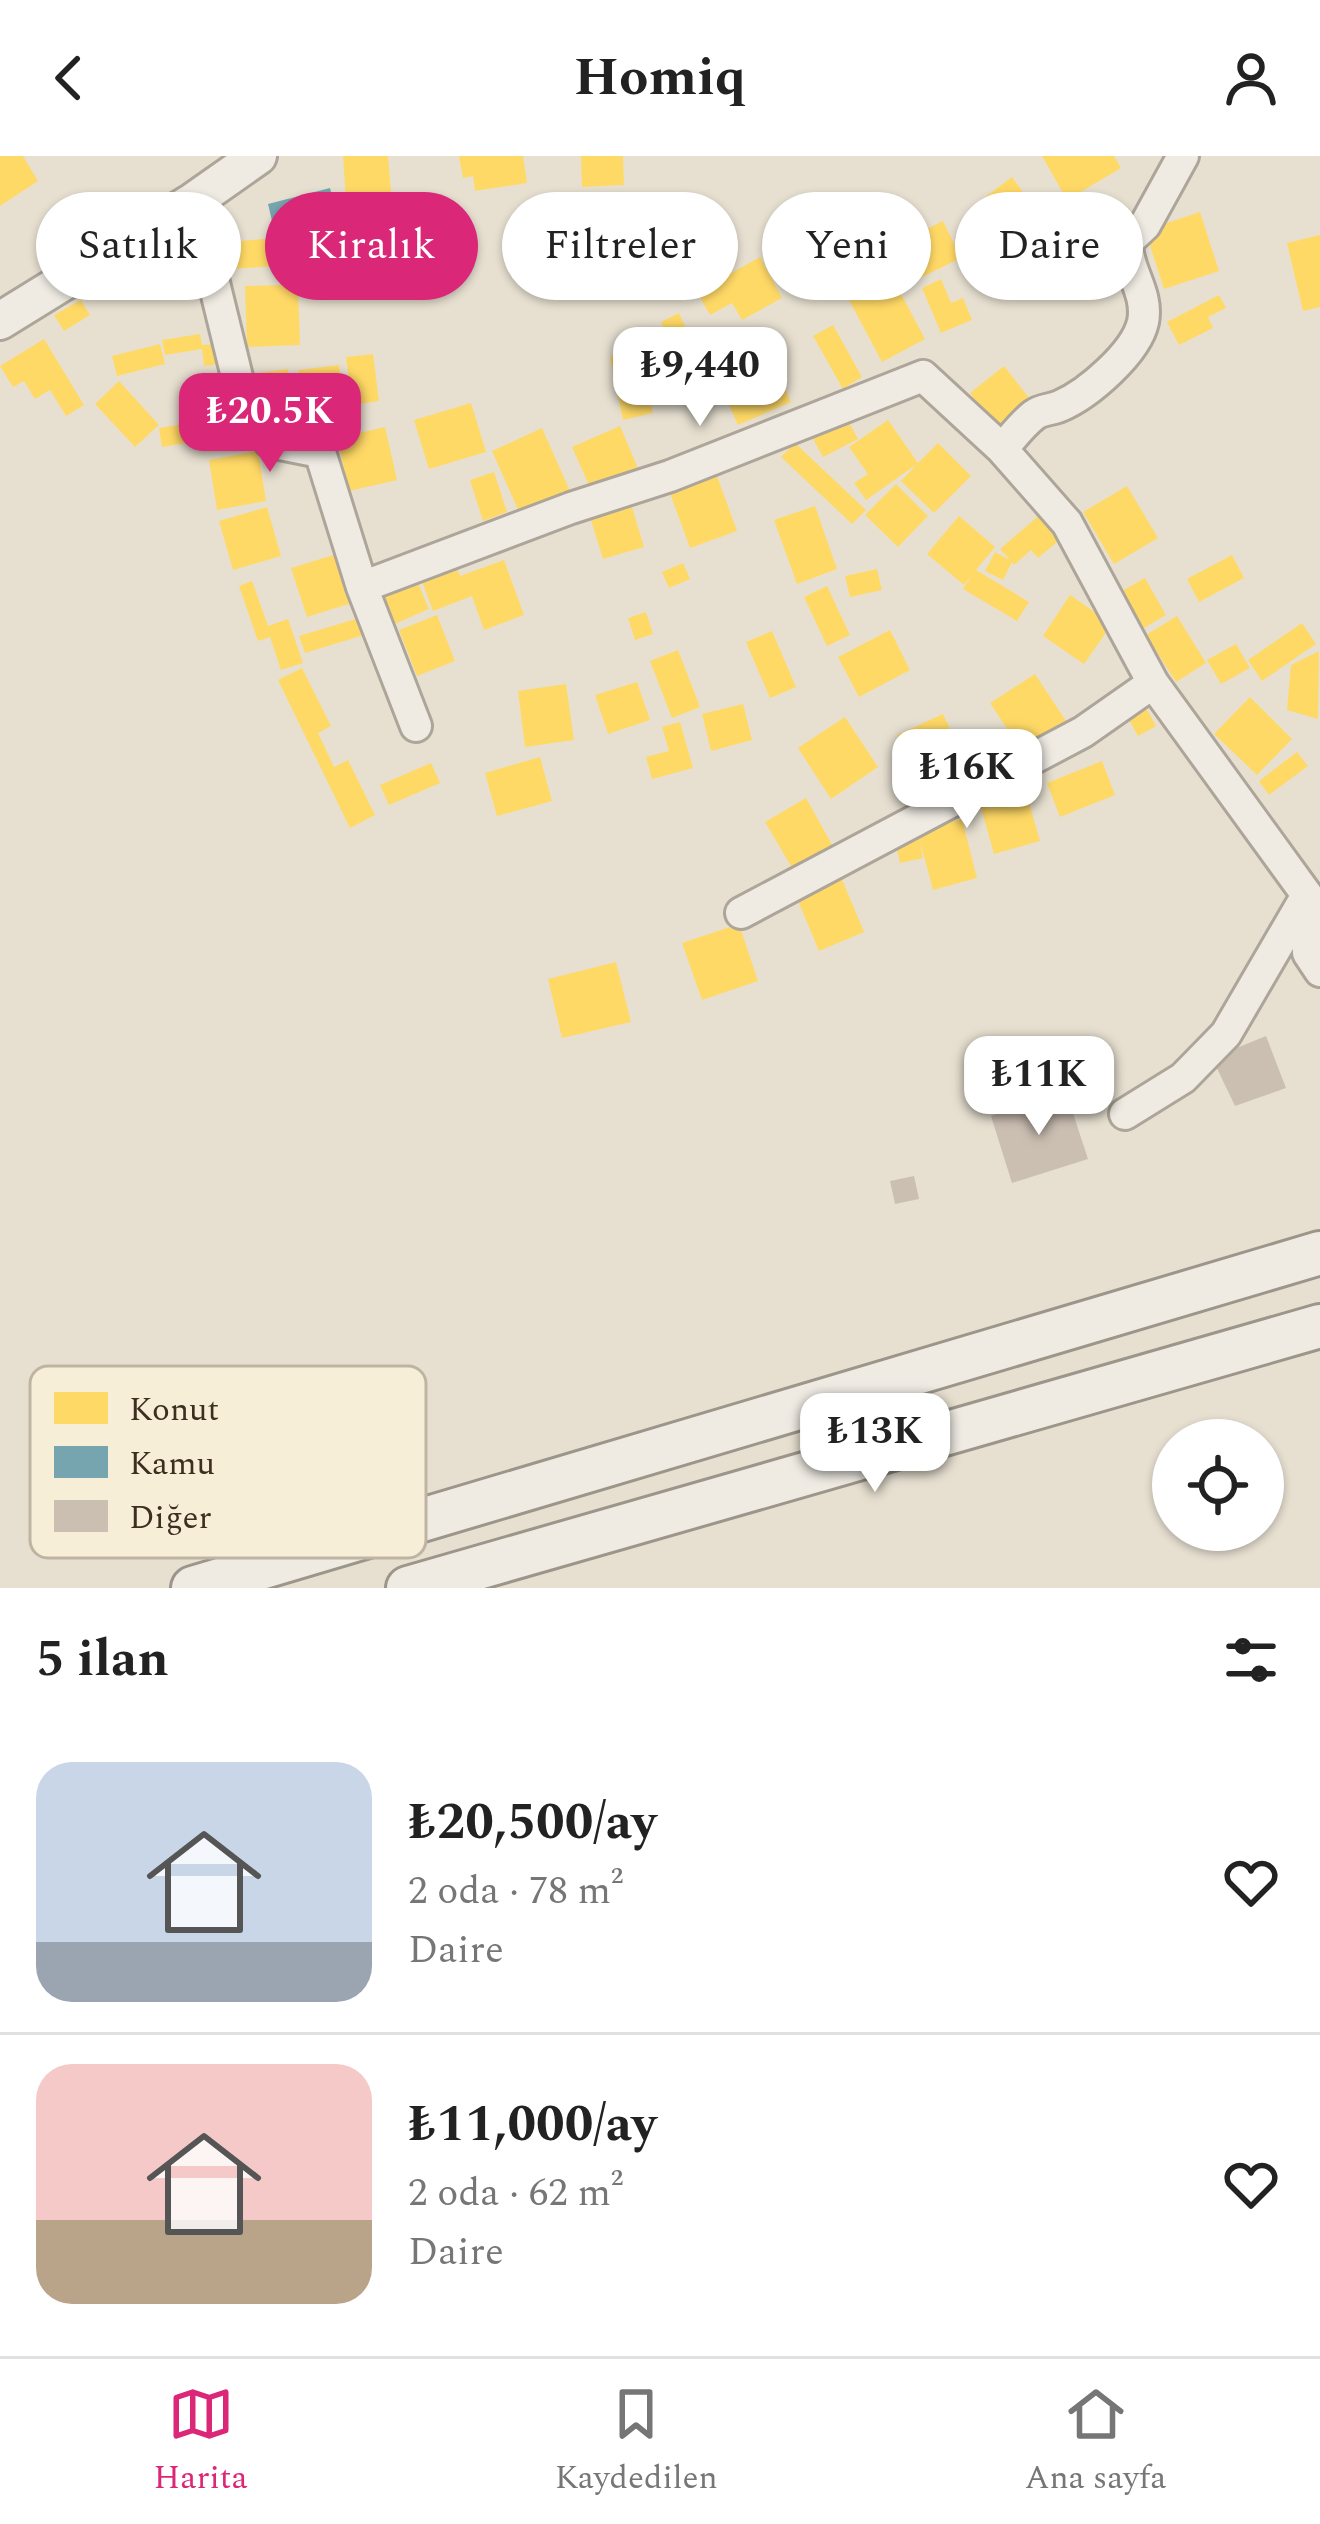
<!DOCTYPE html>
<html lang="tr">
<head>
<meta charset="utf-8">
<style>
  body { margin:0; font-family:Spectral,serif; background:#f2f2f2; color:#222; height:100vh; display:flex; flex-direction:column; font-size:45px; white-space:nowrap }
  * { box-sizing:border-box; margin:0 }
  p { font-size:39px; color:#767676 }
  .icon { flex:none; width:66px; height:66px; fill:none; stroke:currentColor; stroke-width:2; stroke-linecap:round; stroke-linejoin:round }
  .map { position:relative; height:1432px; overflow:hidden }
  .sheet { display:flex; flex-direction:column; background:#fff; flex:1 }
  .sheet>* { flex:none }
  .hud { position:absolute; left:36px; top:36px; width:1248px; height:108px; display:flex; gap:24px }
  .tools { position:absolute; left:1152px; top:1263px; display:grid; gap:24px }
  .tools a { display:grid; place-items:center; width:132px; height:132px; border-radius:50%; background:#fff; box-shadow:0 3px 9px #0004; font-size:60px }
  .price { position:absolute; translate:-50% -102px; padding:0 27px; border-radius:24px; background:#fff; color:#222; font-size:39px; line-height:78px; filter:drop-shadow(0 3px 6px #0008) }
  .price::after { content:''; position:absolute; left:50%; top:72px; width:36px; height:27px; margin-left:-18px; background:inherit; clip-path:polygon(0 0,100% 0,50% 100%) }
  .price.selected { background:#db2777; color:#fff }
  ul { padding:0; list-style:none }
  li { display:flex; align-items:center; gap:36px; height:300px; padding:0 36px }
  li+li { border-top:3px solid #e0e0e0 }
  li span { display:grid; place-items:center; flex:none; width:336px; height:240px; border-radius:36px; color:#555 }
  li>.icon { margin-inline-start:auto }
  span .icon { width:144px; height:144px; fill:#fffc; stroke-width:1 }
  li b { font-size:51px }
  h2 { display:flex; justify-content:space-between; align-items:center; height:144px; padding:0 36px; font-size:51px }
  .chip { padding:0 42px; border-radius:54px; background:#fff; box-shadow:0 3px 9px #0004; font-size:42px; line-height:108px }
  .chip.selected { background:#db2777; color:#fff }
  header { display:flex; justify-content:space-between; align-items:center; height:156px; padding:0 36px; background:#fff; font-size:54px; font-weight:700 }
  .tabs { display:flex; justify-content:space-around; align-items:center; height:168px; border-top:3px solid #e0e0e0; background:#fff; font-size:33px; color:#767676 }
  .tabs a { display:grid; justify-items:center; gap:6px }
  .tabs .selected { color:#db2777 }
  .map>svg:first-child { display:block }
  .homes { fill:#ffd966 }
  .public { fill:#76a5af }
  .building { fill:#cbbfb2 }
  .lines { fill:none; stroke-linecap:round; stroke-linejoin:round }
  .minor-casing { stroke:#ada599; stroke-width:36 }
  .tertiary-casing { stroke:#ada599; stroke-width:42 }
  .secondary-casing { stroke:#9c958a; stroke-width:48 }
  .minor { stroke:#efebe3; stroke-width:30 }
  .tertiary { stroke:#efebe3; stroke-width:36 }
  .secondary { stroke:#efebe3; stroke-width:42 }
  .key { fill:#f7eed8; stroke:#bfb4a1; stroke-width:3 }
  .key-label { font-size:33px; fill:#3d2e20 }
</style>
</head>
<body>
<header><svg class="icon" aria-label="back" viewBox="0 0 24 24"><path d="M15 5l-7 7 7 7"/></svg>Homiq<svg class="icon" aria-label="person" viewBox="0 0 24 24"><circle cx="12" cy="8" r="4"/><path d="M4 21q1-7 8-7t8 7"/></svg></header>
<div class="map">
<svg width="1320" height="1432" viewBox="0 0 1320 1432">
  <rect width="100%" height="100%" fill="#e7e0d1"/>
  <path class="homes" d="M0,0H23L38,25L0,50Z
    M343,0H388L394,71L348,75Z
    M459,0H523L527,27L475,35L473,20L463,22Z
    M581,0H623L624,29L582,31Z
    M1042,0H1114L1121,12L1067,44Z
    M1012,21L1061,89L1021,119L972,51Z
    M617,37L622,97L594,99L589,39Z
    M1200,56L1219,115L1164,133L1145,74Z
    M943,65L961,102L910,127L892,90Z
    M1105,78L1128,126L1092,143L1069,95Z
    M1320,79V151L1303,155L1287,87Z
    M273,82L275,110L233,113L231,86Z
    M760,101L782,142L742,164L732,147L710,159L697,136Z
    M628,112L630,130L605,132L603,114Z
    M891,119L925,183L882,206L848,142Z
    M941,123L951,147L963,142L972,164L941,177L922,132Z
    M298,129L300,189L247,191L245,130Z
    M1219,139L1226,152L1208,161L1213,172L1179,189L1167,166Z
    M81,144L90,159L64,175L54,159Z
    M679,157L688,177L669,186L661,166Z
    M833,169L862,221L843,233L813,180Z
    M717,173L731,204L717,208L700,180Z
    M200,178L202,189L219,188L221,208L204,210L202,193L165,199L162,184Z
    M762,181L791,246L738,269L714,216L744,204L739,191Z
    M44,183L84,249L66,260L50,234L35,243L24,225L13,231L0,210Z
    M160,188L165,208L117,220L112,200Z
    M640,195L653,257L623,264L610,201Z
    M373,198L379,245L352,249L346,201Z
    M339,209L345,261L304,266L298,214Z
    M1004,210L1034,248L999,276L970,237Z
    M288,213L294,257L262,262L256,217Z
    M222,222L231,271L215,274L206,225Z
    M119,225L159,269L135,291L95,248Z
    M471,247L486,296L429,313L414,264Z
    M845,259L858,283L823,301L810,277Z
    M888,264L918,307L938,287L971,320L934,357L901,325L917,308L866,344L854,327L868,318L849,291Z
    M184,268L187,287L162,291L159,272Z
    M620,270L643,324L593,338L572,291Z
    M385,271L397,324L349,335L337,282Z
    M542,272L570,335L520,358L492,295Z
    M795,287L866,354L852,368L781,301Z
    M258,295L266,345L217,354L209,304Z
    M494,316L507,356L483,365L470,324Z
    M717,320L737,375L690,392L670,337Z
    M896,328L928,360L898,391L865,359Z
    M1127,330L1158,382L1114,408L1083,356Z
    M631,348L644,391L603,403L590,361Z
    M815,350L837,413L797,428L774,364Z
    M267,351L281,400L233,414L219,365Z
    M1043,356L1063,381L1038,402L1031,394L1014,409L1012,406L1003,424L985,415L995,396L1010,404L1000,393Z
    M959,360L995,391L976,414L1029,446L1017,465L963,433L972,419L964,429L927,398Z
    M340,397L355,446L307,461L291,412Z
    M1232,399L1244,422L1199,446L1187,423Z
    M504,404L524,459L484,474L472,440L433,455L419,417L454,405L460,420Z
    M683,407L690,423L669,432L662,416Z
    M877,413L882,434L850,441L845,420Z
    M415,420L429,453L390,470L376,437Z
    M1145,422L1166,459L1144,472L1122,435Z
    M252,425L268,470L288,463L303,507L281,514L270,481L258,485L239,430Z
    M827,430L850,479L827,490L804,441Z
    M1070,439L1112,468L1084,508L1043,480Z
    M646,456L653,478L635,484L628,462Z
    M437,459L455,505L417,520L399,474Z
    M1177,460L1206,507L1176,526L1146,479Z
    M359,462L364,479L305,497L299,480Z
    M1302,467L1316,488L1262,525L1248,504Z
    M890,474L910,514L859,541L838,501Z
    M772,475L796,531L770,542L746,486Z
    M1236,488L1250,512L1221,528L1207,504Z
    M678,494L700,551L672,562L650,505Z
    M1319,495L1318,563L1287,554L1291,509Z
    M302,512L331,570L318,577L334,611L348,604L375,659L350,672L278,524Z
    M1035,518L1070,571L1025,600L990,547Z
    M637,526L650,564L608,578L595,539Z
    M566,528L574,584L525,591L518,535Z
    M1250,541L1292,583L1257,619L1214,578Z
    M743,548L752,584L711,595L702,558Z
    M1146,552L1156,570L1138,580L1128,562Z
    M943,558L967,610L920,631L897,579Z
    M845,561L878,611L831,643L798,592Z
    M680,566L693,612L652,623L646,601L669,595L662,571Z
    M1297,596L1308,610L1269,639L1259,625Z
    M540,601L552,645L497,660L485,617Z
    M1102,605L1115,639L1060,661L1047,627Z
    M431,607L440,627L389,649L380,629Z
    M1024,629L1040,685L994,698L980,648L1008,640L1006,634Z
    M806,642L835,694L795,717L765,666Z
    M962,663L977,722L933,734L920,685L923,702L900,707L895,685L919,680L917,675Z
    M841,721L864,776L819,795L796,740Z
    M739,768L758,825L702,844L682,787Z
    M616,806L631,866L562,882L548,823Z"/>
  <path class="public" d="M330,32L344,88L281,103L268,48Z"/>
  <path class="building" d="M1266,880L1286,932L1235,950L1212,902Z
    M1066,936L1088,1003L1012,1027L991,960Z
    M914,1020L919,1043L895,1048L890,1025Z"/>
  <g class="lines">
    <g class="minor-casing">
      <path id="minor" d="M194,45L239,229L270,286L320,296L362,431L416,570
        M1002,293C1012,282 1022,268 1034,259C1042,253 1051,254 1060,250C1088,238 1136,197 1143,166C1149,136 1126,114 1127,86L1145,69L1183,0
        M362,431L571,352L670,320L923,220L1002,293L1067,367L1153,527L1307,739L1308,797L1320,815
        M741,757L1083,576L1153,527
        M1125,958L1183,922L1226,878L1307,739"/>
    </g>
    <g class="tertiary-casing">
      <path id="tertiary" d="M0,165L194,45L258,0"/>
    </g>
    <g class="secondary-casing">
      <path id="secondary" d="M193,1432L1320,1097
        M408,1432L1320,1170"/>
    </g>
    <use href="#minor" class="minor"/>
    <use href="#tertiary" class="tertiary"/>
    <use href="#secondary" class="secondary"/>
  </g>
  <rect x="30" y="1210" width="396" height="192" rx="18" class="key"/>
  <rect x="54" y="1236" width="54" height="32" fill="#ffd966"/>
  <rect x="54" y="1290" width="54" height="32" fill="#76a5af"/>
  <rect x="54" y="1344" width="54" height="32" fill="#cbbfb2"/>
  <g class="key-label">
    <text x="129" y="1264">Konut</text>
    <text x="129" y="1318">Kamu</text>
    <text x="129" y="1372">Diğer</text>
  </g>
</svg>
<div class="tools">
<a><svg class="icon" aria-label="locate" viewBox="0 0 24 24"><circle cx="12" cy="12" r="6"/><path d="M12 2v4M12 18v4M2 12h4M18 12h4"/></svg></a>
</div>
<b class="price" style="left:700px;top:273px">₺9,440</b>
<b class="price selected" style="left:270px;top:319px">₺20.5K</b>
<b class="price" style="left:967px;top:675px">₺16K</b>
<b class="price" style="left:1039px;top:982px">₺11K</b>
<b class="price" style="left:875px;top:1339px">₺13K</b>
<div class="hud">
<a class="chip">Satılık</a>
<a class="chip selected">Kiralık</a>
<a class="chip">Filtreler</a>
<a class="chip">Yeni</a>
<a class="chip">Daire</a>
</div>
</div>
<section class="sheet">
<h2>5 ilan<svg class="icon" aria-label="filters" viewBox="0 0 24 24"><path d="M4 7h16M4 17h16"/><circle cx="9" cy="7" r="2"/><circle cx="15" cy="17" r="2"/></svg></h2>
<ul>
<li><span style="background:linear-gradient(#c9d6e8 75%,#9aa5b1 0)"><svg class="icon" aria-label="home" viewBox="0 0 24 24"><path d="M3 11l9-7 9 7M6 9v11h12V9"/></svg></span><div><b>₺20,500/ay</b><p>2 oda · 78 m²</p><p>Daire</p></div><svg class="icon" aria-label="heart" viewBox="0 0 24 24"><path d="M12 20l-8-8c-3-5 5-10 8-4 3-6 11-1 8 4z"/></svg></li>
<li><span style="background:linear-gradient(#f6c9c9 65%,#b9a48a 0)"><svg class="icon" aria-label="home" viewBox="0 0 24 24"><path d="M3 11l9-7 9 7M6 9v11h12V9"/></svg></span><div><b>₺11,000/ay</b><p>2 oda · 62 m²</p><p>Daire</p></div><svg class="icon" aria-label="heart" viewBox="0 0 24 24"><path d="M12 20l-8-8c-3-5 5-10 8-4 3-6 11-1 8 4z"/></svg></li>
</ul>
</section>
<nav class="tabs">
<a class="selected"><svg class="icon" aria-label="map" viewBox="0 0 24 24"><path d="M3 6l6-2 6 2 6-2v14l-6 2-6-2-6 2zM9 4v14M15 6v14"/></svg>Harita</a>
<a><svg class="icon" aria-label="saved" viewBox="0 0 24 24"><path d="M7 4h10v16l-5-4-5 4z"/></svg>Kaydedilen</a>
<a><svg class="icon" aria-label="home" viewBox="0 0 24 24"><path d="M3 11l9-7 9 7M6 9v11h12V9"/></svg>Ana sayfa</a>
</nav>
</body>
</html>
